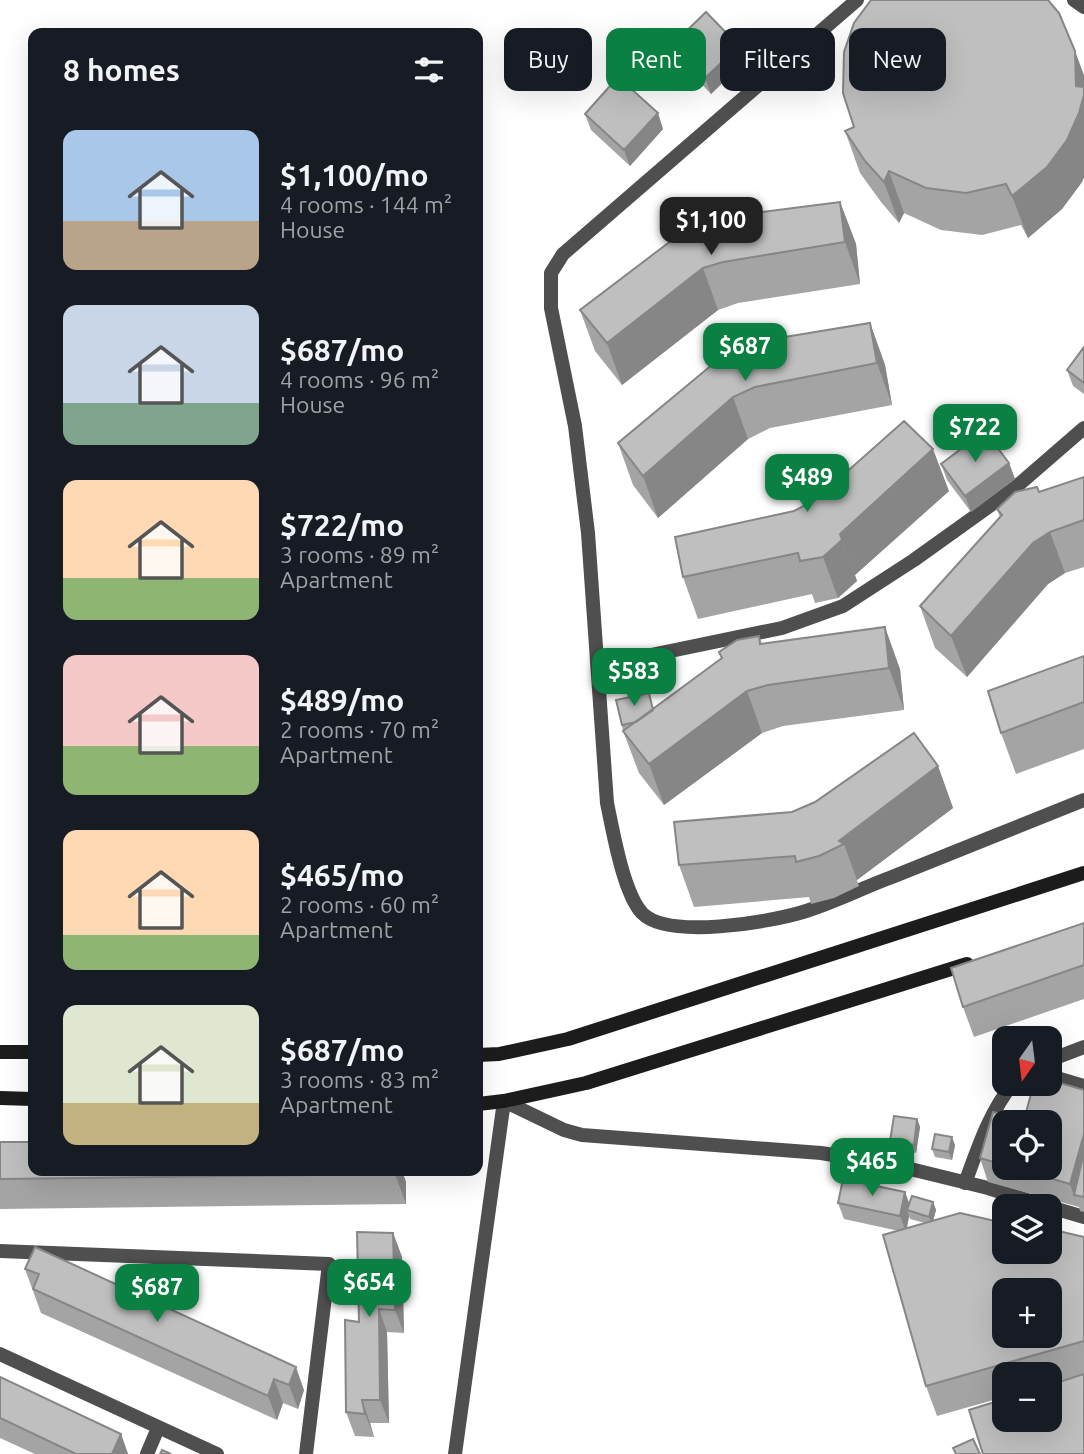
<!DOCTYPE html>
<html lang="en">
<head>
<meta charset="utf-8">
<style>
  body { margin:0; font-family:Ubuntu,sans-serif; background:#242831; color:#f1f3f6; height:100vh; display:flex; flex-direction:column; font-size:26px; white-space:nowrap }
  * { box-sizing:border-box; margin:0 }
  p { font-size:23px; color:#9ea1a6 }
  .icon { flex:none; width:38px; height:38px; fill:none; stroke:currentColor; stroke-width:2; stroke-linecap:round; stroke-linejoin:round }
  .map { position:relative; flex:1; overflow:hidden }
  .details { position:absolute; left:28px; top:28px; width:455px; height:1148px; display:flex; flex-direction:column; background:#171b24; border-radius:14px; box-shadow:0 7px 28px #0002 }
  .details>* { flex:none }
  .guide { position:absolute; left:504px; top:28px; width:474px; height:63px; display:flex; gap:14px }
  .needle { width:46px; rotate:194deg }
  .tools { position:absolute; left:992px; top:1026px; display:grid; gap:14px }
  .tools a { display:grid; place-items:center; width:70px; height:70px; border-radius:14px; background:#171b24; box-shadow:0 7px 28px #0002; font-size:35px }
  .price { position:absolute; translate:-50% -60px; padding:0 16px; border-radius:14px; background:#0b8043; color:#fff; font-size:23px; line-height:46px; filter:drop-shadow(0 2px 4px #0008) }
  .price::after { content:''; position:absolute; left:50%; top:42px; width:21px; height:16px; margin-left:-10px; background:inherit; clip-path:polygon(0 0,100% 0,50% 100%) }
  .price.selected { background:#222; color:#fff }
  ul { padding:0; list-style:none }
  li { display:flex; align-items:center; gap:21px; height:175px; padding:0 35px }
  li span { display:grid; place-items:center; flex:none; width:196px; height:140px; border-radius:14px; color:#555 }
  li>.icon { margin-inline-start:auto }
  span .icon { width:84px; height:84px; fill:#fffc; stroke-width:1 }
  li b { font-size:30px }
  h2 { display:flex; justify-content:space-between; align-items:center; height:84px; padding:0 35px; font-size:30px }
  .tag { padding:0 24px; border-radius:14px; background:#171b24; box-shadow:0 7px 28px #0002; font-size:24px; line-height:63px }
  .tag.selected { background:#0b8043; color:#fff }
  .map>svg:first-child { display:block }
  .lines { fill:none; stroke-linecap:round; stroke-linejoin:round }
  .service { stroke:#4f4f4f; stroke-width:14 }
  .minor { stroke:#4f4f4f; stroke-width:14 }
  .secondary { stroke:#1c1c1c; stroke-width:14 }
  .wall { fill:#a4a4a4; fill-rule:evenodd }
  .shaded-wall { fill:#868686 }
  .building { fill:#bfbfbf; stroke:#868686; stroke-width:2; fill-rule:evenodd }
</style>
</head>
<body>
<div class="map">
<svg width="1084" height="1454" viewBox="0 0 1084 1454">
  <rect width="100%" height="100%" fill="#fff"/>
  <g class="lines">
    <path class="service" d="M857,0L563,254L551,273V308L575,426L588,533L607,803C613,831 623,892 642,913C668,940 770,922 803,912C833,903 862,888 892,877C956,851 1020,826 1084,800
      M1074,0L1084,7
      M598,666L782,628L843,606L914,560L1016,487L1084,428
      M1050,1060L1084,1047
      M1050,1076L1084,1086
      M965,1183C978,1148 989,1113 1013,1083
      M0,1251L329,1264L306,1454
      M0,1354L217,1454
      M147,1454L158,1428"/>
    <path class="minor" d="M1050,1207L1084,1217
      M455,1454L504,1101L564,1130L582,1135L821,1153L894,1165L988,1188L1046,1206"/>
    <path class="secondary" d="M0,1052H33
      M478,1055L499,1054L568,1039L1084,873
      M0,1098L33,1099
      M478,1104L504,1101L586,1083L967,964"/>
  </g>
  <path class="wall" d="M673,44L739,46L744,62L711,94L679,60Z
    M1084,75V177L1082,182L1062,209L1028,238L1021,225L982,235L941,230L904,213L899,223L881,202L860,173L845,131L854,127Z
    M585,114L663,129L630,166L591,130Z
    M840,202L856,244L860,284L738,303L718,310L622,385L595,351L580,310L680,235L677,228L723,217Z
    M870,323L885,365L892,405L770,428L748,439L658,518L633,485L618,443L748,343Z
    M1084,347V394L1073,386L1067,370Z
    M1009,463L1015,479L971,512L947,480L941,464Z
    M1084,477V567L1065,573L1048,584L967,677L935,648L920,606L1000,517L997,509L1039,492Z
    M949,491L855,575L857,581L838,598L815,603L812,594L698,619L683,577Z
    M759,636L762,644L900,669L904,710L783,726L762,733L664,805L639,773L623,731L616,700L649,693L653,709Z
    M1084,656V749L1016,774L1001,733Z
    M938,766L953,808L857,880L859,886L834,898L811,904L809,897L694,907L679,865L792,812Z
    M1084,923V999L974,1037L963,1007Z
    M1050,1080L1084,1090V1212L1080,1211L1079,1207L988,1182L980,1158L993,1112L1024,1120L1034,1083H1050ZM1004,1122H1050V1167H1004Z
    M917,1119L920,1127L916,1153L893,1149L890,1141Z
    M0,1142L33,1171H402L406,1182V1204L0,1209Z
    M955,1145L952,1160L935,1157L932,1149Z
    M905,1192L909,1204L933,1202L936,1210L933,1221L1004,1251L1084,1237V1374L1050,1384V1374H1004V1397L937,1416L926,1386L899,1231L844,1219L838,1203ZM909,1216L910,1219L925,1223L907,1228Z
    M393,1233L402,1257L404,1333L387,1332L389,1423H370L374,1437L355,1436L346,1412L359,1322Z
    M35,1247L304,1390L298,1409L283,1403L277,1420L41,1313L25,1269Z
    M0,1377L121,1434L128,1454H35L0,1438Z"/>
  <path class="shaded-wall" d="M739,46L744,62L711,94L705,78Z
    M1075,51L1084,75V177L1082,182L1062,209L1028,238L1012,196L1076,86Z
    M658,113L663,129L630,166L624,150Z
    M889,171L904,213L899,223L884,182Z
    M840,202L856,244L860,284L845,242Z
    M703,268L718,310L622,385L607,343Z
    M870,323L885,365L892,405L877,363Z
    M733,397L748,439L658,518L643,476Z
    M933,449L949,491L855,575L840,534Z
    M1009,463L1015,479L971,512L965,496Z
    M1050,532L1065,573L1048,584L967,677L951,636L1033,543Z
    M842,540L857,581L838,598L823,557Z
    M885,627L900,669L904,710L889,668Z
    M747,691L762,733L664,805L649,764Z
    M938,766L953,808L857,880L844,844L839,841Z
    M917,1119L920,1127L916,1153L914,1145Z
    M1084,1134V1188L1074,1195L1078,1207L1070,1184Z
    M952,1137L955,1145L952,1160L949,1152Z
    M395,1171H402L406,1182V1204L395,1174Z
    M905,1192L911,1208L907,1210L909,1216L906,1232L900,1216Z
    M933,1202L936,1210L932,1225L929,1217Z
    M393,1233L402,1257L404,1333L395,1310Z
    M379,1309L387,1332L389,1423L380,1400Z
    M296,1367L304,1390L298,1409L289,1385Z
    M274,1379L283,1403L277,1420L268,1396Z
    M362,1400L370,1423L374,1437L365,1414Z
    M121,1434L128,1454H112Z"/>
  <path class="building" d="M871,0H1048L1059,13L1075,51L1076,86L1084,87V95L1079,113L1067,140L1047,167L1012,196L1006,184L966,193L926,188L889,171L884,182L865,161L845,131L854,127L843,93L844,52L854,23Z
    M706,12L739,46L705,78L673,44Z
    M618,77L658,113L624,150L585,114Z
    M840,202L845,242L723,262L703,268L607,343L580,310L680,234L677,228L696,214L719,210L723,217Z
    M870,323L877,363L755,387L733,397L643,476L618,443L713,364L710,355L723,340L745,337L748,343Z
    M1084,347V383L1067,370Z
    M904,421L933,449L840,534L842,540L823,557L800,561L798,553L683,577L675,537L794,511L815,500Z
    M985,431L1009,463L965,496L941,464Z
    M1084,477V520L1050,532L1033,543L951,636L920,606L1002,515L997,509L1015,492L1037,487L1039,492Z
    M885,627L889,668L768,685L747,691L649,764L623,731L722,658L719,652L737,640L759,636L760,644Z
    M1084,656V702L1001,733L988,691Z
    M649,693L653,710L636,722L622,725L616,700Z
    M914,733L938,766L839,841L844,844L819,856L796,862L795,856L679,865L674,822L792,812L815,802Z
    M1084,923V965L963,1007L951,968Z
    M1050,1080L1084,1090V1134L1070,1184L1011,1167H1050V1122H1004V1165L980,1158L993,1112L1024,1120L1034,1083H1050Z
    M894,1116L917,1119L914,1145L890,1141Z
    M935,1134L952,1137L949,1152L932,1149Z
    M0,1142H33V1171H395V1174L0,1179Z
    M1084,1152V1197L1074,1195Z
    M843,1179L905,1192L900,1216L838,1203Z
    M912,1196L933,1202L929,1217L907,1210Z
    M960,1213L1004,1223V1251H1050V1229L1084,1237V1341L926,1386L883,1235ZM1004,1290H1050V1335H1004Z
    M357,1232L393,1233L395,1310L379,1309L380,1400H362L365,1414L346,1412L345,1320L359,1322Z
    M35,1247L296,1367L289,1385L274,1379L268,1396L33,1289L39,1274L25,1269Z
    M1084,1374V1454H983L969,1410L1004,1399V1419H1050V1385Z
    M0,1377L121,1434L112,1454H76L0,1418Z
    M973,1439L980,1454H956L953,1448Z
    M162,1450L171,1454H160Z"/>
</svg>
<div class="tools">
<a><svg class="needle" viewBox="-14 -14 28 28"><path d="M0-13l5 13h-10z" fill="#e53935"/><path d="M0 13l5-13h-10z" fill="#9ea1a6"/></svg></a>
<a><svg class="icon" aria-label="locate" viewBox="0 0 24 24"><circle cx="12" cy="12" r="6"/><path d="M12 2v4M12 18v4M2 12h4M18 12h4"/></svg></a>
<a><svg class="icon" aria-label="layers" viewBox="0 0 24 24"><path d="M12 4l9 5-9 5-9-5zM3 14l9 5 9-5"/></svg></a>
<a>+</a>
<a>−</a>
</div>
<b class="price selected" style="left:711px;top:257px">$1,100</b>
<b class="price" style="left:745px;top:383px">$687</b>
<b class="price" style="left:975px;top:464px">$722</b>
<b class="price" style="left:807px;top:514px">$489</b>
<b class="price" style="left:634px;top:708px">$583</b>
<b class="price" style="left:872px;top:1198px">$465</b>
<b class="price" style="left:369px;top:1319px">$654</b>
<b class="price" style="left:157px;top:1324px">$687</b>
<div class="guide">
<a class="tag">Buy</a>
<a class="tag selected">Rent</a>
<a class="tag">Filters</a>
<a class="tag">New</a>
</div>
<section class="details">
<h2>8 homes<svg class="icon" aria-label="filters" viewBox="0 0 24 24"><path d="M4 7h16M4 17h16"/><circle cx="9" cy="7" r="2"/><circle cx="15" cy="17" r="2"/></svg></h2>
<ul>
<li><span style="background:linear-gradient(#a9c7e8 65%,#b9a48a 0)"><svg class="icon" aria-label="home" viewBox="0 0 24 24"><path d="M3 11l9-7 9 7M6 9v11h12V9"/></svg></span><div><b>$1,100/mo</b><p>4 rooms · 144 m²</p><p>House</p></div></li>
<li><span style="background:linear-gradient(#c9d6e8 70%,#7fa58c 0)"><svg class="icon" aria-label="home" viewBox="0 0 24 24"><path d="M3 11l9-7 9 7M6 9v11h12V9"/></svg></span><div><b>$687/mo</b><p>4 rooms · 96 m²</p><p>House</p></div></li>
<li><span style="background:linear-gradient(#ffd9b3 70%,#8fb573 0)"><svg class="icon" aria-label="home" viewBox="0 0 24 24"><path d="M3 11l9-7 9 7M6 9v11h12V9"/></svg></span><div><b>$722/mo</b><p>3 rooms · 89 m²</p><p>Apartment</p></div></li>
<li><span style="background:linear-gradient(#f6c9c9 65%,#8fb573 0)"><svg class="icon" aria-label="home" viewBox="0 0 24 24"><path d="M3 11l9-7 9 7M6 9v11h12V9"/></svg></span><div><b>$489/mo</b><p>2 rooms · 70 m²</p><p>Apartment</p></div></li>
<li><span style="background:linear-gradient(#ffd9b3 75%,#8fb573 0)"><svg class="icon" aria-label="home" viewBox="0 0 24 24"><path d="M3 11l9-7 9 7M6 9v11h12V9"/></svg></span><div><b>$465/mo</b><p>2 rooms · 60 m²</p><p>Apartment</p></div></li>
<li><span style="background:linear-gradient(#dfe7d0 70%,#c2b280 0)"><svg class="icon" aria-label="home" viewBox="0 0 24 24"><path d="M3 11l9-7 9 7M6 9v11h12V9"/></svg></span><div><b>$687/mo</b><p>3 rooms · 83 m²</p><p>Apartment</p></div></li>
</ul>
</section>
</div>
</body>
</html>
